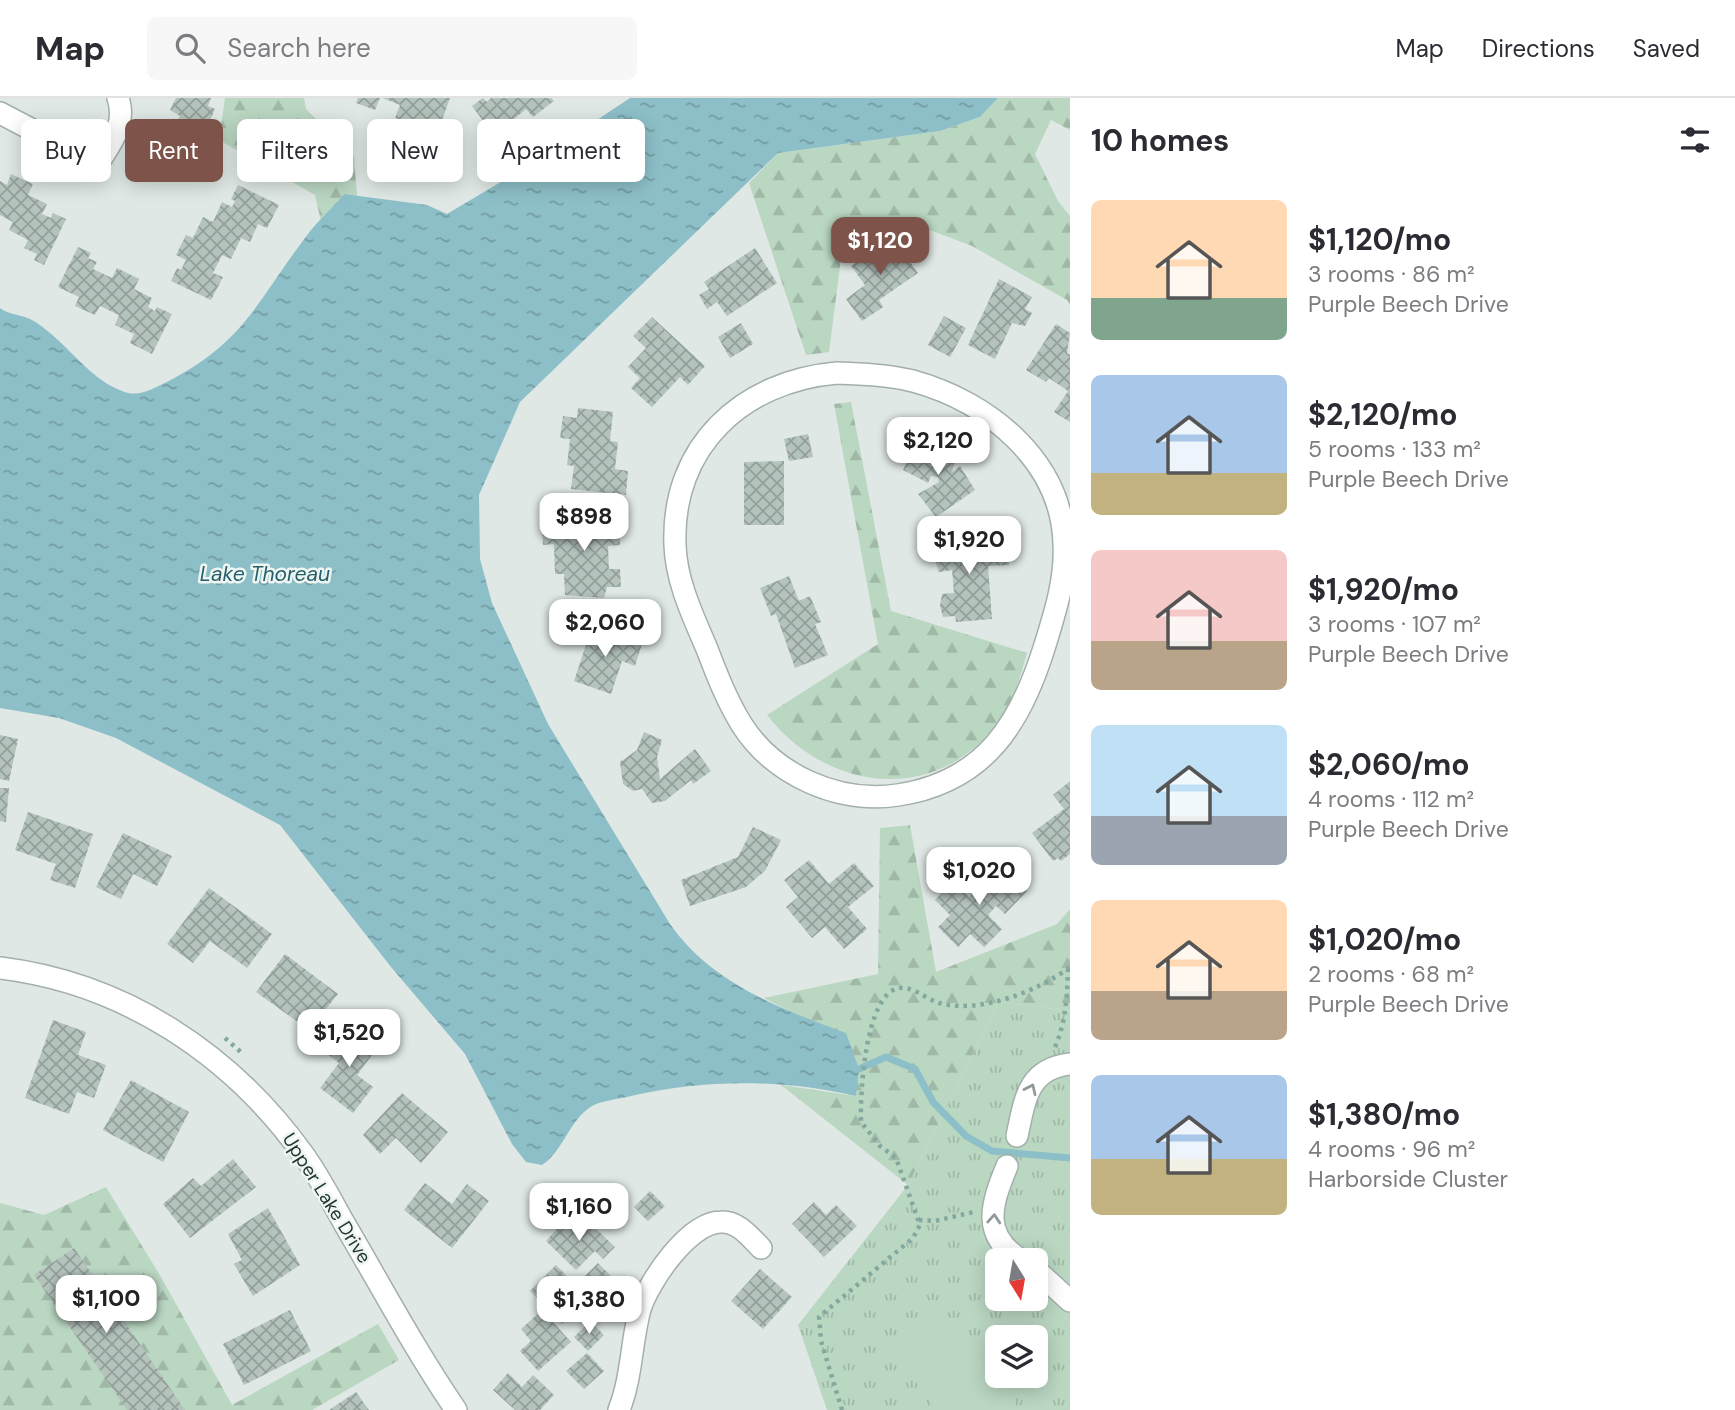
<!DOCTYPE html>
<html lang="en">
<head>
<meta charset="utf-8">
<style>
  body { margin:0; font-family:"DM Sans",sans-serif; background:#f7f7f7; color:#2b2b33; height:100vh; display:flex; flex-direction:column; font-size:26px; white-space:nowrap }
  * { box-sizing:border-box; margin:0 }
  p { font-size:23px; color:#7c7c81 }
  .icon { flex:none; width:38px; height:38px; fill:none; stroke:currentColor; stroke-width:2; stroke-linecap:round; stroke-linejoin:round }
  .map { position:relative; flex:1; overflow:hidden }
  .drawer { display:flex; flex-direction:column; background:#fff; width:665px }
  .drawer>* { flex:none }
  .hud { position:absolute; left:21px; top:21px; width:665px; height:63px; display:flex; gap:14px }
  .needle { width:46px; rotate:169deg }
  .buttons { position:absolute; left:985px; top:1150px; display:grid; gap:14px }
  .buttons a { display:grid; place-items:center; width:63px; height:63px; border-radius:10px; background:#fff; box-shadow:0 4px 18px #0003; font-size:35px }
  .price { position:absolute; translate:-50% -60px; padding:0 16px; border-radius:14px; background:#fff; color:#222; font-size:23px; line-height:46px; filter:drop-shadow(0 2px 4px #0008) }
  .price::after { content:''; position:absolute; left:50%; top:42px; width:21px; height:16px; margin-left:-10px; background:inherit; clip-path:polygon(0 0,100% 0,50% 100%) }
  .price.active { background:#7d534a; color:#fff }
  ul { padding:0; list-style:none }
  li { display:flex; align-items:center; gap:21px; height:175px; padding:0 21px }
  li span { display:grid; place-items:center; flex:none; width:196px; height:140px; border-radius:10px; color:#555 }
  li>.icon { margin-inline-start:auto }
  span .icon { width:84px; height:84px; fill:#fffc; stroke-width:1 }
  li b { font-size:30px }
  h2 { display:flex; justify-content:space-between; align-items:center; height:84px; padding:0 21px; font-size:30px }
  .chip { padding:0 24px; border-radius:10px; background:#fff; box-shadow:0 4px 18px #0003; font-size:24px; line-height:63px }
  .chip.active { background:#7d534a; color:#fff }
  header { display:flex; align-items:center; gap:42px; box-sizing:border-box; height:98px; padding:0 35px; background:#fff; border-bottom:2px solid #e1e1e2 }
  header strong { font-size:33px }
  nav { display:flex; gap:38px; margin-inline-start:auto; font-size:24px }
  .search { width:490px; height:63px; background:#f7f7f7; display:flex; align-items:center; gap:18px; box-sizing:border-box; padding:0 24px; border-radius:10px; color:#7c7c81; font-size:26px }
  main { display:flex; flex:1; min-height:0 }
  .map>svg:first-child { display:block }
  .grass { fill:url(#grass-tufts); fill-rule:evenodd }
  .forest { fill:url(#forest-firs) }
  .pitch { fill:#bad7c2 }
  .water { fill:url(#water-ripples) }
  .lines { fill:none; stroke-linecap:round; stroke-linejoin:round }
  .stream { stroke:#8dbfc8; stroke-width:7 }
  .building { fill:url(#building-cross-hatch) }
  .minor-casing { stroke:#a3afab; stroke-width:24 }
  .path { stroke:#83a89d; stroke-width:4.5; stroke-dasharray:3.5 5; stroke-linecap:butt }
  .minor { stroke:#fff; stroke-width:21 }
  .oneway { stroke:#909a98 }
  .labels { text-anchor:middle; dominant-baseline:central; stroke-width:5; stroke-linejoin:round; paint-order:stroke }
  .street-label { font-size:19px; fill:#223631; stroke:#eff6f2 }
  .water-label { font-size:21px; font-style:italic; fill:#245f6b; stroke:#eff6f2 }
</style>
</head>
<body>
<header>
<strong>Map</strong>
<div class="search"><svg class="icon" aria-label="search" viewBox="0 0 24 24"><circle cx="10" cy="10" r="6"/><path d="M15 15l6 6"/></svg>Search here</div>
<nav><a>Map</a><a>Directions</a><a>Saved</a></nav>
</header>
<main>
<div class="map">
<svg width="1070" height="1312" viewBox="0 0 1070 1312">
  <defs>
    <pattern id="grass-tufts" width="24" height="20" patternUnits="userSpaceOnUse" patternTransform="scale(1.75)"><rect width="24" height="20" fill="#bad7c2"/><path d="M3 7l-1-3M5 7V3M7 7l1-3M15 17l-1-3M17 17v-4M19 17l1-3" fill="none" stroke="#a0b9a7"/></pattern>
    <pattern id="forest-firs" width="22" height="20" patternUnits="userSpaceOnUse" patternTransform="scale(1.75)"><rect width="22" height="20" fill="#bad7c2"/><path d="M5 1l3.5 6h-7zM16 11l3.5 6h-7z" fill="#a0b9a7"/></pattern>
    <pattern id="water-ripples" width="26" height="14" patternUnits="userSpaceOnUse" patternTransform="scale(1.75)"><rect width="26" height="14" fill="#8dbfc8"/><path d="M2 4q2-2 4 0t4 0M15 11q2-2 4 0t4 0" fill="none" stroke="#739ca3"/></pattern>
    <pattern id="building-cross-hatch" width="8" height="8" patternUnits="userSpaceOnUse" patternTransform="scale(1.75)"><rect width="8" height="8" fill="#b5c3bd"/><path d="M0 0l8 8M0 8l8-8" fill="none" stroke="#939f9a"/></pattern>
  </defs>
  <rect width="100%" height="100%" fill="#dfe8e4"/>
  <path class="grass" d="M999,904L1070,913V1312H827L798,1227L908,1087ZM998,1162H1036V1200H998ZM998,1239H1036V1278H998Z"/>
  <path class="forest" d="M225,0H304L306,11L354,58L357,98L344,96L321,123L315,97L219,42Z
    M998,0H1070V32L1051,22L1035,56L1058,103L1070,118V207L1067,202L972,148L906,123L846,121L829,254L806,257L749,85L778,55L940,33L980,19Z
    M851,304L891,513L1027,555C1020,579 1014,603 999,623C937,708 827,694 767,617L878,546L834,306Z
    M910,727L936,874L1057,826L1070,811V913L999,904L908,1087L781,987L856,998L795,916L764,900L878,876L880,730Z
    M106,1089L161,1179L232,1307L378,1226L399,1262L312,1312H0V1105L44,1117Z"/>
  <path class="pitch" d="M939,1215L954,1221L974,1253L997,1267L998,1278H1014L1018,1296L1012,1312H936C921,1288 889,1259 910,1230C918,1220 927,1216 939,1215Z"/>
  <path class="water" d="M630,0H998L980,19L940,33L778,55L520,304L479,397L480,461L492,505L548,626L670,826C711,885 781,911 846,935L859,971L856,998C783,981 704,981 631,998C620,1001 605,1002 594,1007C570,1019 564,1053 542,1067L526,1064L512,1046L465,956L391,869L280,727L116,640L59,620L0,610V210C9,217 20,216 30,221C64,239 85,279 122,293C139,300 151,291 167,284C245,243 255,206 305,140C316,124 332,111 344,96L427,107L447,116L526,69Z"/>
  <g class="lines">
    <path class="stream" d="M859,971L886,959L915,971L933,1004L966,1038L992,1053L1070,1060"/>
  </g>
  <path class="building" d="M176,0H211L208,8L215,11L206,31L216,36L205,57L165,37L172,23L176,25L180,18L170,12Z
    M358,0H380L375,12L356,5Z
    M383,0H450L434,44L418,38L421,32L412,26L395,20L400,7Z
    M483,0L487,4L491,0H551L554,3L533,19L526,11L514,21L520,29L500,45L472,8Z
    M11,76L33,86L28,97L47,106L42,116L51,120L53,115L66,121L44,167L34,162L37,156L24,150L28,142L9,132L13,124L0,117V83L7,87Z
    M238,87L279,107L267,130L258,126L250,144L241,140L231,161L222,157L213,175L223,179L211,202L171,183L177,170L181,172L186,162L176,157L186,137L193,140L203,119L213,124L222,104L232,109L235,103L231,101Z
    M892,138L918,175L879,202L883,209L862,223L846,201L865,187L851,168Z
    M78,149L91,155L88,160L97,164L93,171L112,180L117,170L139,181L134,191L152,200L148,209L155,213L157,209L172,216L152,256L130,245L134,236L115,227L119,217L100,208L95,217L75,208L79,199L58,189Z
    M755,150L777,185L727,218L717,204L707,211L699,197L709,191L704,184Z
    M999,181L1032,199L1025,211L1032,215L1025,228L1012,225L995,261L968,247Z
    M944,218L966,230L950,259L928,247Z
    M652,219L705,268L688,287L680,279L652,309L631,290L640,280L628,269L646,250L633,238Z
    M741,225L753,246L730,260L718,239Z
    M1056,226L1070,235L1067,255L1070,257V324L1054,314L1068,293L1049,280L1046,284L1026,272Z
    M578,310L613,314L610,343L618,344L615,371L628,373L626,397L571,391L574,368L567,367L570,341L560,340L563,318L577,320Z
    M808,336L813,359L789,363L784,341Z
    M919,339L945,351L939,364L943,365L946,359L955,363L952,374L960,368L975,392L936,419L918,396L939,384L938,379L931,378L928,385L903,372Z
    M784,363V427H744V364Z
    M603,417V423H619L620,447L608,448L609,471H620L621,489H607L604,500L565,497L564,476H555L554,446L543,447L542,424L561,423V418Z
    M960,438L961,447L967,444L1007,446L1009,467L988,468L992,521L956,524L955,518L943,519L940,508L942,496L954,495L952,472L939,474L935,462L936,440Z
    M789,478L799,503L810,498L821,524L815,526L828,557L795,570L776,516L771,518L760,490Z
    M592,529L642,546L635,568L622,563L611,596L574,583Z
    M644,634L662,642L657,659L660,681L695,651L711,673L693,686L691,682L665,703L652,705L642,691L633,693L623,686L620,664L637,652Z
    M0,637L18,641L9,683L0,681Z
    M1070,683V756L1061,763L1058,760L1053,763L1032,735L1064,711L1053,697Z
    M0,690H9L6,724L0,723Z
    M28,714L93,736L75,790L50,782L56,766L15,752Z
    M753,729L781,742L765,773L746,789L690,808L681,782L738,759Z
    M123,735L172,758L157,788L133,776L121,801L96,789Z
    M809,762L829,786L854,765L874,788L848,809L867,831L844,851L825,829L812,840L786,809L798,799L784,782Z
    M999,766L1027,793L1005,816L996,808L988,817L1002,831L984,849L970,836L958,849L938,829L950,817L935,802L953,783L969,799Z
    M209,790L272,836L247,870L210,843L193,865L167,846Z
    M285,856L338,896L309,932L256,894Z
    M53,922L86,934L78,957L106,967L94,1000L77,994L69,1016L25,1000Z
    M349,927L378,949L357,977L373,989L353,1015L320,990L339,965L327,956Z
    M131,982L189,1014L163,1064L103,1032Z
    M402,995L448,1034L421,1065L396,1040L380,1056L363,1037Z
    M233,1061L256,1089L190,1140L163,1106L193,1080L201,1088Z
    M425,1085L452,1106L467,1086L489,1103L452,1150L404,1112Z
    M650,1093L665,1108L648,1123L634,1109Z
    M814,1104L826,1117L836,1107L857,1128L824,1159L792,1126Z
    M268,1110L300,1167L253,1198L234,1166L242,1162L228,1136Z
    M586,1121L615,1149L603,1161L595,1153L576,1172L546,1143L565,1122L575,1131Z
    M74,1150L185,1312H127L34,1177Z
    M598,1165L617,1184L599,1202L593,1196L562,1226L530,1193L556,1167L576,1187Z
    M760,1171L792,1199L763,1231L731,1203Z
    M290,1212L311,1253L244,1287L223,1246Z
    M542,1212L571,1244L538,1273L520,1253L531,1243L521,1231Z
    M590,1223L604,1237L588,1253L574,1239Z
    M587,1255L604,1273L584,1291L566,1273Z
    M508,1275L522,1289L533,1277L554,1297L540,1312H515L493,1292Z
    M356,1294L369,1312H329Z"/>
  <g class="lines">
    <g class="minor-casing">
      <path id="minor" d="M0,15L86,60L101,61C114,41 126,24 118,0
        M837,275C863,276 888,277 913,283C989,304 1062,363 1064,446C1066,480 1055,515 1045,547C1021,625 985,684 898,697C838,706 774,677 742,627C727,603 717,577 707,551C693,518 676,483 675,447C671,348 743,283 837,275Z
        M0,870C124,885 231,956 303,1056C319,1078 331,1102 344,1125C381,1188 415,1252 456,1312
        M1017,1038C1025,1002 1027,971 1070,966
        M1007,1068C991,1107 981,1137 1021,1162
        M1036,1172L1070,1203
        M619,1312C632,1279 631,1245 640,1211C649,1183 689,1124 721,1124C738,1123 750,1139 761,1150"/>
    </g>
    <path class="path" d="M225,940L242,955
      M1055,949C1066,924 1067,898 1068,871
      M919,1122L935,1123L974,1114
      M842,1312L821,1243L819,1219L913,1140L920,1127L896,1060L880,1048L861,1024C860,996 865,896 899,890C913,888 926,901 939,905C979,916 1037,894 1070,869"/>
    <use href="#minor" class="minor"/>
  </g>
  <defs><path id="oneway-chevron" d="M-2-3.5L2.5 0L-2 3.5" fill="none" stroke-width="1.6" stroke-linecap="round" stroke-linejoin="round" transform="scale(1.75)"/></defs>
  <g class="oneway">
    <use href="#oneway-chevron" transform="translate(1031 991) rotate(-65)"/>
    <use href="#oneway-chevron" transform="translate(994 1121) rotate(-86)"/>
  </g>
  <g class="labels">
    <g class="street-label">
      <text transform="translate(327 1100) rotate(58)">Upper Lake Drive</text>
    </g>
    <g class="water-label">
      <text x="265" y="476">Lake Thoreau</text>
    </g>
  </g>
</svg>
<div class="buttons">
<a><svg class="needle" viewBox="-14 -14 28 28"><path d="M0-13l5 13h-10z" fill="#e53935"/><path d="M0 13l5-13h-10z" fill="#7c7c81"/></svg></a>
<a><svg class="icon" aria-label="layers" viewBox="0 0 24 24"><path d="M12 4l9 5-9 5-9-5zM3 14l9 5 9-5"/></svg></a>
</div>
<b class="price active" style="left:880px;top:179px">$1,120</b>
<b class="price" style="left:938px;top:379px">$2,120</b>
<b class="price" style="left:584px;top:455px">$898</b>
<b class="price" style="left:969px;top:478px">$1,920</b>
<b class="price" style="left:605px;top:561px">$2,060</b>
<b class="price" style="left:979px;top:809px">$1,020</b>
<b class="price" style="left:349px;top:971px">$1,520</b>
<b class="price" style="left:579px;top:1145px">$1,160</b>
<b class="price" style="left:106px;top:1237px">$1,100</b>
<b class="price" style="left:589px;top:1238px">$1,380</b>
<div class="hud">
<a class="chip">Buy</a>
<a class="chip active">Rent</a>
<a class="chip">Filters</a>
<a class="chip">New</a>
<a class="chip">Apartment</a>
</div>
</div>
<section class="drawer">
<h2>10 homes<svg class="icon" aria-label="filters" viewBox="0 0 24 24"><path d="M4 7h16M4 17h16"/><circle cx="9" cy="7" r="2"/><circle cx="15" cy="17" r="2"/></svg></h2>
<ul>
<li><span style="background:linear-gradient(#ffd9b3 70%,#7fa58c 0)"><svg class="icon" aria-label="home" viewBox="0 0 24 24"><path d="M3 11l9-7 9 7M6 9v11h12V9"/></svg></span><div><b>$1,120/mo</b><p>3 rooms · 86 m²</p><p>Purple Beech Drive</p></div></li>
<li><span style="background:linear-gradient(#a9c7e8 70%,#c2b280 0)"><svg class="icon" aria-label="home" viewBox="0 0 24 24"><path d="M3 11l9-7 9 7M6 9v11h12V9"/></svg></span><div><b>$2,120/mo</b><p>5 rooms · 133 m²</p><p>Purple Beech Drive</p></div></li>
<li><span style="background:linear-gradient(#f6c9c9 65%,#b9a48a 0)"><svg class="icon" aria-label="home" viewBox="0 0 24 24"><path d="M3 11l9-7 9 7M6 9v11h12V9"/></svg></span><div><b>$1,920/mo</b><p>3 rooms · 107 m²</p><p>Purple Beech Drive</p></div></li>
<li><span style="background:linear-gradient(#bfe0f5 65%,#9aa5b1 0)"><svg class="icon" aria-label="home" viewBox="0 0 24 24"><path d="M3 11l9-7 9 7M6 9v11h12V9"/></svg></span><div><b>$2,060/mo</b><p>4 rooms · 112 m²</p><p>Purple Beech Drive</p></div></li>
<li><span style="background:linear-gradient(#ffd9b3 65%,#b9a48a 0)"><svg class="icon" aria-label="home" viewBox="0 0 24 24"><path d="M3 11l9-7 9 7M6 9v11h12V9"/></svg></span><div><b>$1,020/mo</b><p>2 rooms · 68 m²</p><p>Purple Beech Drive</p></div></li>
<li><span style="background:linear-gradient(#a9c7e8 60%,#c2b280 0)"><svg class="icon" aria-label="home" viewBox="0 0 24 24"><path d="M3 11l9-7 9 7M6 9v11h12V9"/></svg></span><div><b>$1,380/mo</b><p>4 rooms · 96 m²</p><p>Harborside Cluster</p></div></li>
</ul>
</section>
</main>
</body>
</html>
